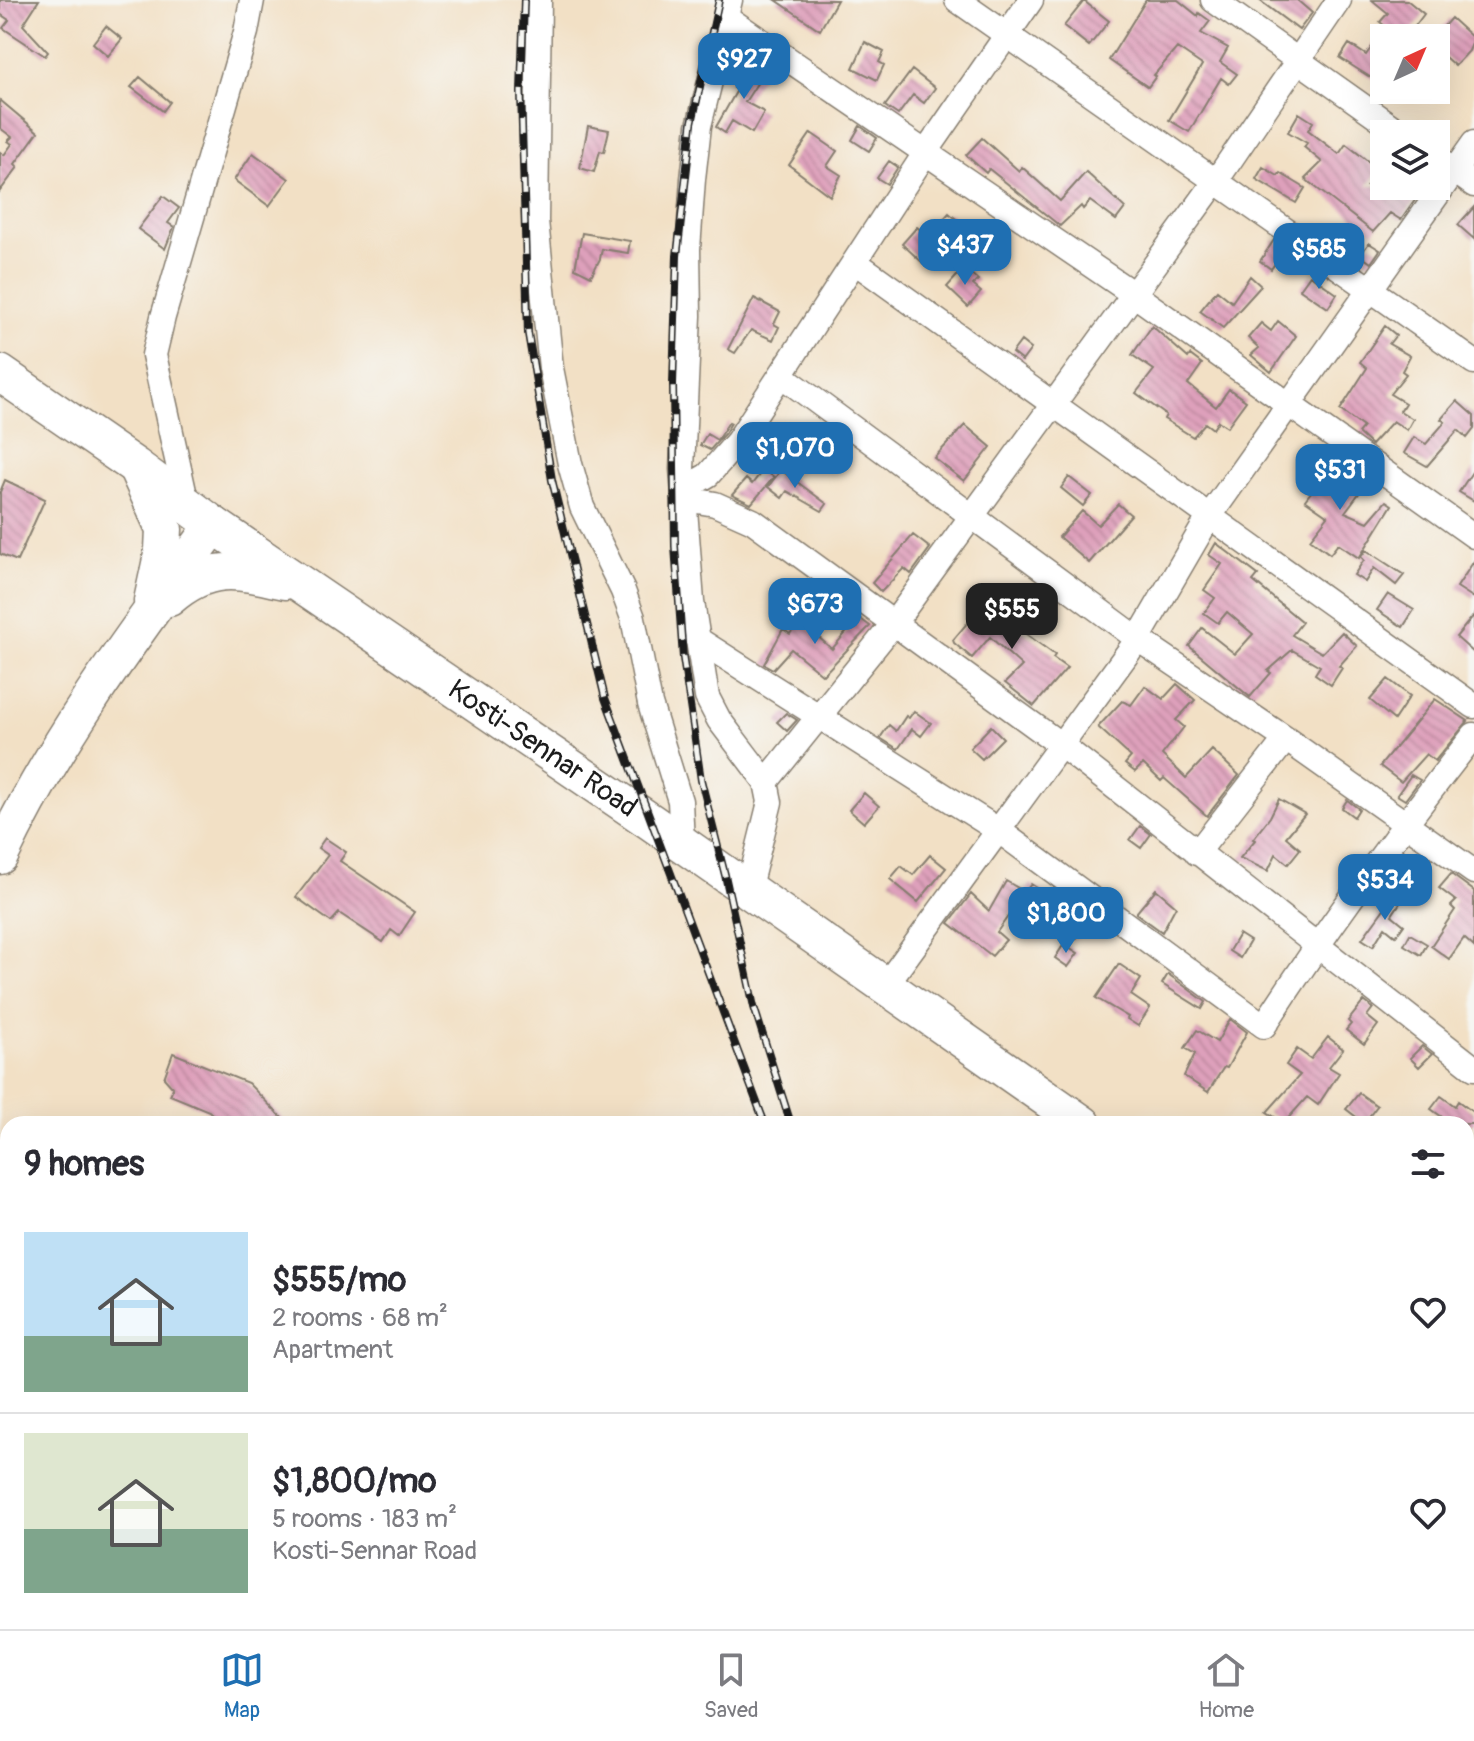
<!DOCTYPE html>
<html lang="en">
<head>
<meta charset="utf-8">
<style>
  body { margin:0; font-family:Pangolin,sans-serif; background:#f2f2f3; color:#2b2b33; height:100vh; display:flex; flex-direction:column; font-size:30px; white-space:nowrap }
  * { box-sizing:border-box; margin:0 }
  p { font-size:26px; color:#7c7c81 }
  .icon { flex:none; width:44px; height:44px; fill:none; stroke:currentColor; stroke-width:2; stroke-linecap:round; stroke-linejoin:round }
  .map { position:relative; flex:1; overflow:hidden }
  .sheet { position:absolute; left:0px; top:1116px; width:1474px; height:514px; display:flex; flex-direction:column; background:#fff; border-radius:24px 24px 0 0; box-shadow:0 8px 32px #0002 }
  .sheet>* { flex:none }
  .needle { width:52px; rotate:44deg }
  .buttons { position:absolute; left:1370px; top:24px; display:grid; gap:16px }
  .buttons a { display:grid; place-items:center; width:80px; height:80px; border-radius:0px; background:#fff; box-shadow:0 8px 32px #0002; font-size:40px }
  .price { position:absolute; translate:-50% -68px; padding:0 18px; border-radius:16px; background:#1f6fb2; color:#fff; font-size:26px; line-height:52px; filter:drop-shadow(0 2px 4px #0008) }
  .price::after { content:''; position:absolute; left:50%; top:48px; width:24px; height:18px; margin-left:-12px; background:inherit; clip-path:polygon(0 0,100% 0,50% 100%) }
  .price.on { background:#222; color:#fff }
  ul { padding:0; list-style:none }
  li { display:flex; align-items:center; gap:24px; height:200px; padding:0 24px }
  li+li { border-top:2px solid #e1e1e2 }
  li span { display:grid; place-items:center; flex:none; width:224px; height:160px; border-radius:0px; color:#555 }
  li>.icon { margin-inline-start:auto }
  span .icon { width:96px; height:96px; fill:#fffc; stroke-width:1 }
  li b { font-size:34px }
  h2 { display:flex; justify-content:space-between; align-items:center; height:96px; padding:0 24px; font-size:34px }
  .tab-bar { display:flex; justify-content:space-around; align-items:center; height:112px; border-top:2px solid #e1e1e2; background:#fff; font-size:22px; color:#7c7c81 }
  .tab-bar a { display:grid; justify-items:center; gap:4px }
  .tab-bar .on { color:#1f6fb2 }
  .map>svg:first-child { display:block }
  .lines { fill:none; stroke-linecap:round; stroke-linejoin:round }
  .stream { stroke:#53aed1; stroke-width:5 }
  .building { fill:url(#building-back-hatch) }
  .minor-casing { stroke:#877e70; stroke-width:27 }
  .highway-casing { stroke:#877e70; stroke-width:39 }
  .minor { stroke:#fff; stroke-width:24 }
  .highway { stroke:#fff; stroke-width:36 }
  .rail-casing { stroke:#1c1c1c; stroke-width:8 }
  .rail { stroke:#f6f6f2; stroke-width:5; stroke-dasharray:15; stroke-linecap:butt }
  .labels { text-anchor:middle; dominant-baseline:central; stroke-width:7; stroke-linejoin:round; paint-order:stroke }
  .street-label { font-size:28px; fill:#1c1c1c; stroke:#f6f6f2 }
</style>
</head>
<body>
<div class="map">
<svg width="1474" height="1629" viewBox="0 0 1474 1629">
  <defs>
    <pattern id="building-back-hatch" width="6" height="6" patternUnits="userSpaceOnUse" patternTransform="scale(2)"><rect width="6" height="6" fill="#dea0bb"/><path d="M-1 5l2 2M0 0l6 6M5-1l2 2" fill="none" stroke="#be89a0"/></pattern>
  </defs>
  <rect width="100%" height="100%" fill="#f6f6f2"/>
  <filter id="ink" filterUnits="userSpaceOnUse"><feTurbulence type="fractalNoise" baseFrequency=".0125" numOctaves="2"/><feDisplacementMap in="SourceGraphic" scale="16" xChannelSelector="R" yChannelSelector="G"/><feConvolveMatrix kernelMatrix="1 2 1 2 8 2 1 2 1" color-interpolation-filters="sRGB"/></filter>
  <filter id="wash" filterUnits="userSpaceOnUse"><feTurbulence type="fractalNoise" baseFrequency=".006" numOctaves="4" result="noise"/><feDisplacementMap in="SourceGraphic" scale="32" xChannelSelector="R" yChannelSelector="G"/><feGaussianBlur stdDeviation="1.8" result="paint"/><feColorMatrix in="noise" values="0 0 0 0 0 0 0 0 0 0 0 0 0 0 0 0 0 1.4 0 .05"/><feComposite in="paint" operator="in"/></filter>
  <g filter="url(#wash)">
    <rect width="100%" height="100%" fill="#f2e0c5"/>
    <g class="lines">
      <path class="stream" d="M1037,1629L1046,1622"/>
    </g>
    <g id="blocks">
      <path class="building" d="M0,0H39L23,25L48,52L45,56L3,28L9,20L0,14Z
        M776,0H837L820,30Z
        M1146,0H1178L1198,16L1199,13L1210,21L1201,33L1228,48L1220,62L1237,74L1229,84L1221,78L1189,132L1169,120L1202,65L1177,48L1154,75L1156,76L1148,87L1109,60Z
        M1259,0H1297L1312,13L1299,30Z
        M1372,0H1407L1424,14L1406,38H1384V86L1340,58L1349,44L1366,55L1386,27L1380,22L1388,13Z
        M1084,1L1109,21L1089,46L1064,26Z
        M1451,18L1474,39L1469,51L1455,66L1436,49V35Z
        M106,26L122,39L108,56L93,43Z
        M865,42L884,52L879,62L884,65L877,80L853,68Z
        M754,59L767,68L745,102L764,112L752,133L732,121L725,133L716,127L737,90L734,88Z
        M912,70L935,88L924,103L913,95L898,115L885,106Z
        M140,77L170,102L163,111L131,87Z
        M0,100L38,132L15,164L18,167L0,191V152L4,155L12,144L8,141L12,137L0,128Z
        M1299,113L1313,122L1308,130L1339,154L1346,144L1379,170L1367,186H1425L1401,220L1390,213L1373,232L1305,179L1322,162L1304,147L1307,143L1288,132Z
        M588,126L609,130L604,152L600,151L594,172L580,168Z
        M860,126L877,138L869,151L852,140Z
        M811,133L837,151L827,166L841,175L830,196L789,165Z
        M982,138L1019,171L1022,167L1060,201L1086,172L1125,208L1116,220L1090,201L1083,209L1081,206L1060,226L989,169L986,173L966,155Z
        M253,153L289,179L269,206L234,180Z
        M889,161L898,167L887,184L877,178Z
        M1263,167L1278,176L1280,173L1305,188L1296,203L1256,179Z
        M163,196L179,208L168,223L174,227L165,249L138,229Z
        M1474,207V239L1458,225Z
        M949,213L968,229L954,246L946,238L924,264L902,244L917,227L928,237Z
        M582,233L630,241L628,253L602,249L600,259L591,276L575,268Z
        M1274,240L1286,248L1271,269L1260,261Z
        M1369,243L1380,250L1371,263L1360,255Z
        M964,268L978,280L973,285L981,292L968,307L947,287Z
        M1310,275L1337,294L1328,308L1300,289Z
        M1250,276L1261,286L1223,328L1200,311L1217,290L1232,302Z
        M754,298L780,312L774,324L779,327L773,340L751,330L735,353L728,349Z
        M1278,321L1296,336L1271,372L1251,355L1259,348L1248,338L1261,323L1271,331Z
        M1152,326L1188,358L1190,355L1202,364L1188,384L1216,407L1229,389L1246,401L1227,427L1218,421L1213,429L1205,423L1193,437L1164,419L1166,415L1136,393L1154,370L1132,355Z
        M1385,326L1396,335L1389,344L1410,356L1402,371L1406,374L1390,394L1405,403L1400,411L1413,419L1407,430L1393,421L1371,445L1358,433L1363,427L1340,410L1367,368L1360,362Z
        M1021,341L1031,349L1022,361L1012,353Z
        M1457,401L1474,416V429L1467,438L1458,430L1427,466L1404,453L1414,437L1426,444L1445,422L1441,419Z
        M729,422L731,423L725,433L710,450L700,445L707,434L717,440Z
        M965,425L991,447L964,481L934,458Z
        M1310,457L1360,492L1345,512L1368,522L1386,501L1392,505L1359,558L1338,544L1330,554L1310,539L1328,516L1305,500L1318,483L1301,472Z
        M1474,469V501L1459,492Z
        M763,470L774,477L751,504L732,495L746,479L752,484Z
        M781,470L827,504L822,511L787,491L782,498L768,487Z
        M1069,477L1092,495L1083,506L1061,488Z
        M5,480L45,499L17,561L0,554V492Z
        M1118,504L1131,515L1089,563L1059,537L1082,511L1098,525Z
        M913,535L930,548L911,574L904,568L881,592L872,583Z
        M1216,543L1258,575L1253,581L1302,622L1292,635L1322,653L1342,632L1357,646L1339,666L1342,668L1331,685L1315,674L1320,666L1292,650L1268,671L1271,673L1250,697L1189,646L1202,628L1235,654L1253,634L1227,612L1218,623L1204,613L1215,598L1204,590L1222,564L1209,555Z
        M1366,550L1404,575L1396,585L1374,568L1365,582L1354,575L1364,560L1361,557Z
        M1474,561V598L1457,587Z
        M811,582L833,598L824,608L804,590Z
        M987,591L1001,600L993,614L1012,630L1015,626L1055,655L1053,658L1067,668L1034,706L1005,683L1022,666L990,637L972,658L954,643L953,640L969,621Z
        M1388,594L1414,610L1403,627L1377,610Z
        M845,607L870,626L823,675L791,649L773,669L764,664L783,629L790,634L800,621L832,649L857,620L843,609Z
        M1474,615V653L1456,637Z
        M1388,679L1410,696L1394,720L1370,700Z
        M1177,684L1195,700L1176,720L1184,727L1162,755L1186,778L1212,750L1239,775L1207,816L1164,778L1161,781L1143,764L1135,772L1125,764L1131,757L1098,727L1122,701L1131,705L1145,686L1163,699Z
        M1435,699L1468,721L1435,761L1426,754L1401,782L1380,766Z
        M914,711L931,723L921,736L912,729L898,749L880,738L889,725L896,731L906,716L909,718Z
        M786,713L797,720L787,731L777,722Z
        M991,726L1003,738L982,759L970,748Z
        M1411,775L1420,780L1405,800L1397,795Z
        M864,793L879,806L864,823L849,810Z
        M1279,799L1305,814L1286,837L1300,849L1288,864L1276,854L1268,871L1240,858L1255,840L1253,839L1270,817Z
        M1347,800L1359,809L1354,817L1342,808Z
        M1140,826L1151,834L1141,848L1130,840Z
        M325,838L346,852L340,861L415,912L399,936L391,930L383,942L339,913L331,922L296,897L328,855L318,848Z
        M930,855L946,868L918,902L890,879L901,866L913,875Z
        M1451,874L1474,891V947L1464,938L1449,959L1431,946L1455,910L1451,906L1456,901L1439,888Z
        M1006,881L1025,892L1031,884L1060,903L1063,899L1090,917L1076,939L1034,920L1031,925L1011,912L997,932L1006,940L992,956L949,923L971,894L989,911Z
        M1156,889L1176,906L1162,932L1136,913Z
        M1394,895L1402,900L1392,915L1404,925L1396,936L1385,927L1373,946L1362,939Z
        M1239,934L1250,941L1240,958L1229,951Z
        M1410,934L1427,944L1421,955L1404,945Z
        M1064,944L1078,953L1068,967L1055,958Z
        M1119,964L1141,979L1131,995L1150,1008L1138,1026L1127,1019L1128,1017L1096,998Z
        M1168,974L1206,1002L1202,1009L1162,984Z
        M1364,1001L1373,1008L1367,1016L1378,1025L1364,1044L1346,1030L1351,1024L1348,1021Z
        M1230,1019L1247,1032L1227,1068L1224,1067L1208,1092L1184,1076L1195,1054L1185,1048L1197,1030L1217,1042Z
        M1328,1037L1343,1049L1329,1067L1339,1073L1318,1105L1307,1097L1284,1123L1267,1112L1300,1075L1286,1065L1297,1049L1311,1059Z
        M1422,1046L1432,1054L1419,1067L1410,1058Z
        M173,1053L248,1083L288,1124H227L218,1120L209,1111L170,1095L173,1088L164,1078Z
        M1359,1093L1377,1106L1364,1123L1346,1109Z
        M1441,1096L1455,1106L1458,1101L1474,1113V1124H1452L1431,1109Z"/>
    </g>
  </g>
  <g filter="url(#ink)">
    <use href="#blocks" fill-opacity="0" stroke="#877e70" stroke-width="2"/>
    <g class="lines">
      <g class="minor-casing">
        <path id="minor" d="M539,0L536,221L551,368L570,464L582,507L623,591L633,618L650,704L680,801L682,844
          M730,0L699,126L693,179L688,249L689,316L682,469L692,602L707,697L719,720L766,782L770,802L748,891
          M957,0L1474,362
          M1213,0L1402,134
          M726,17L1132,293L1474,536
          M1436,158L1474,185
          M855,262L1474,706
          M781,375L1138,639L1286,739L1474,872
          M684,489L708,475L737,442L926,152L1031,0
          M686,499L715,504L753,521L1061,745L1474,1068
          M187,505L154,355L163,317L246,32L252,0
          M697,639L998,830L1264,1026C1329,925 1400,829 1474,735
          M766,782L894,623L1216,181L1339,0
          M1197,853L1286,739
          M885,986L1138,639L1209,517L1474,143
          M1466,1192L1474,1181"/>
      </g>
      <g class="highway-casing">
        <g id="highway">
          <path id="s1" d="M0,373L135,466L214,525L651,822L1083,1124"/>
          <path d="M138,471L164,529L163,550L152,601"/>
          <path d="M169,598C209,563 237,570 285,581"/>
          <path d="M0,856C57,736 136,632 214,525"/>
          <path d="M1466,1388L1474,1393"/>
        </g>
      </g>
      <use href="#minor" class="minor"/>
      <use href="#highway" class="highway"/>
      <g class="rail-casing">
        <path id="rail" d="M524,0L521,92L528,333L552,480L605,698L765,1124
          M719,0L692,123L677,256L673,384L675,546L683,658L701,780L725,875L754,1007L791,1124
          M978,1622L981,1629"/>
      </g>
      <use href="#rail" class="rail"/>
    </g>
  </g>
  <g class="labels">
    <g class="street-label">
      <text stroke="none"><textPath href="#s1" startOffset="660">Kosti-Sennar Road</textPath></text>
    </g>
  </g>
</svg>
<div class="buttons">
<a><svg class="needle" viewBox="-14 -14 28 28"><path d="M0-13l5 13h-10z" fill="#e53935"/><path d="M0 13l5-13h-10z" fill="#7c7c81"/></svg></a>
<a><svg class="icon" aria-label="layers" viewBox="0 0 24 24"><path d="M12 4l9 5-9 5-9-5zM3 14l9 5 9-5"/></svg></a>
</div>
<b class="price" style="left:744px;top:101px">$927</b>
<b class="price" style="left:965px;top:287px">$437</b>
<b class="price" style="left:1319px;top:291px">$585</b>
<b class="price" style="left:795px;top:490px">$1,070</b>
<b class="price" style="left:1340px;top:512px">$531</b>
<b class="price" style="left:815px;top:646px">$673</b>
<b class="price on" style="left:1012px;top:651px">$555</b>
<b class="price" style="left:1385px;top:922px">$534</b>
<b class="price" style="left:1066px;top:955px">$1,800</b>
<section class="sheet">
<h2>9 homes<svg class="icon" aria-label="filters" viewBox="0 0 24 24"><path d="M4 7h16M4 17h16"/><circle cx="9" cy="7" r="2"/><circle cx="15" cy="17" r="2"/></svg></h2>
<ul>
<li><span style="background:linear-gradient(#bfe0f5 65%,#7fa58c 0)"><svg class="icon" aria-label="home" viewBox="0 0 24 24"><path d="M3 11l9-7 9 7M6 9v11h12V9"/></svg></span><div><b>$555/mo</b><p>2 rooms · 68 m²</p><p>Apartment</p></div><svg class="icon" aria-label="heart" viewBox="0 0 24 24"><path d="M12 20l-8-8c-3-5 5-10 8-4 3-6 11-1 8 4z"/></svg></li>
<li><span style="background:linear-gradient(#dfe7d0 60%,#7fa58c 0)"><svg class="icon" aria-label="home" viewBox="0 0 24 24"><path d="M3 11l9-7 9 7M6 9v11h12V9"/></svg></span><div><b>$1,800/mo</b><p>5 rooms · 183 m²</p><p>Kosti-Sennar Road</p></div><svg class="icon" aria-label="heart" viewBox="0 0 24 24"><path d="M12 20l-8-8c-3-5 5-10 8-4 3-6 11-1 8 4z"/></svg></li>
</ul>
</section>
</div>
<nav class="tab-bar">
<a class="on"><svg class="icon" aria-label="map" viewBox="0 0 24 24"><path d="M3 6l6-2 6 2 6-2v14l-6 2-6-2-6 2zM9 4v14M15 6v14"/></svg>Map</a>
<a><svg class="icon" aria-label="saved" viewBox="0 0 24 24"><path d="M7 4h10v16l-5-4-5 4z"/></svg>Saved</a>
<a><svg class="icon" aria-label="home" viewBox="0 0 24 24"><path d="M3 11l9-7 9 7M6 9v11h12V9"/></svg>Home</a>
</nav>
</body>
</html>
